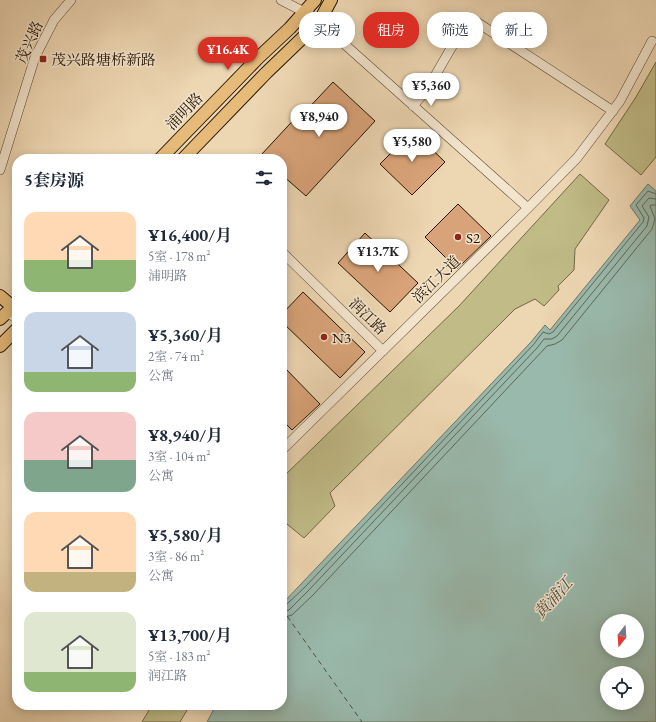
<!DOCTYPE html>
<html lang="zh">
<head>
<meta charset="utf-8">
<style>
  body { margin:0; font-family:"EB Garamond","Noto Serif SC",serif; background:#f6f6f7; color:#1f2937; height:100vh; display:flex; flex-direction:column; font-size:15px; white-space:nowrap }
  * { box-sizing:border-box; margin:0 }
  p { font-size:13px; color:#747a83 }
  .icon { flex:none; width:22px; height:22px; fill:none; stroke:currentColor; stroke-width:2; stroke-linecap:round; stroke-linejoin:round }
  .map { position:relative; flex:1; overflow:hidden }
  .details { position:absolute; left:12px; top:154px; width:275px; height:556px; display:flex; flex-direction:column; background:#fff; border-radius:16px; box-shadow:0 2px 10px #0003 }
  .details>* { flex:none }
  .hud { position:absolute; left:299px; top:12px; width:297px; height:36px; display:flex; gap:8px }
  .needle { width:26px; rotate:197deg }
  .fabs { position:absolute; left:600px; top:614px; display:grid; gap:8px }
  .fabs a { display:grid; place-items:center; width:44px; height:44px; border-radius:50%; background:#fff; box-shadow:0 2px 10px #0003; font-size:20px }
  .price { position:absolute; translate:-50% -34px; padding:0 9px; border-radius:14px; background:#fff; color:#222; font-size:13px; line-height:26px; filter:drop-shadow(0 1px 2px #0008) }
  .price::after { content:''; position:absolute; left:50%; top:24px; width:12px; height:9px; margin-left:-6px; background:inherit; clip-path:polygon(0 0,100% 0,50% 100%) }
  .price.active { background:#d93025; color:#fff }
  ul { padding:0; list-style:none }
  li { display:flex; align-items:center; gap:12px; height:100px; padding:0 12px }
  li span { display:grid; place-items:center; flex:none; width:112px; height:80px; border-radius:12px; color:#555 }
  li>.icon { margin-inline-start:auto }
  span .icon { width:48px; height:48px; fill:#fffc; stroke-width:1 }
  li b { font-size:17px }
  h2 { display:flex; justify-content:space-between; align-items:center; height:48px; padding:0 12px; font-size:17px }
  .tag { padding:0 14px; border-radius:16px; background:#fff; box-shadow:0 2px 10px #0003; font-size:14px; line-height:36px }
  .tag.active { background:#d93025; color:#fff }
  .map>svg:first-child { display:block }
  .green { fill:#c0bb87; stroke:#726844 }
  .water { fill:#99b9ac; stroke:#6b7768; fill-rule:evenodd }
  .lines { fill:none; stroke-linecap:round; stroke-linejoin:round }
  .shore { stroke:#5f6656; stroke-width:1 }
  .ferry { stroke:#4e4e3d; stroke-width:1; stroke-dasharray:5 4; stroke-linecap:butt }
  .building { fill:#d9a379; stroke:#251401 }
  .minor-casing { stroke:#57442d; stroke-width:10 }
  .major-casing { stroke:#251401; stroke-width:14 }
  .minor { stroke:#f3e4cd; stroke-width:9 }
  .major { stroke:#e6bb79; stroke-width:12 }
  .poi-dot { fill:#8f2418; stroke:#f3e4cd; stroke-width:1.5 }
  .labels { text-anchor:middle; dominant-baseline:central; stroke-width:3; stroke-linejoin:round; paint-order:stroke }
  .street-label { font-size:15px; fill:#251401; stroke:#f3e4cd }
  .poi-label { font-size:15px; fill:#251401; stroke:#f3e4cd; text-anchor:start }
  .water-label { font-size:16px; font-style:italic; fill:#4e4e3d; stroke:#f3e4cd }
</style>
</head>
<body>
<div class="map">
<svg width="656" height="722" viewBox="0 0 656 722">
  <rect width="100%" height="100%" fill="#edd6b2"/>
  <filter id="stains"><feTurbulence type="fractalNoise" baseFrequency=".005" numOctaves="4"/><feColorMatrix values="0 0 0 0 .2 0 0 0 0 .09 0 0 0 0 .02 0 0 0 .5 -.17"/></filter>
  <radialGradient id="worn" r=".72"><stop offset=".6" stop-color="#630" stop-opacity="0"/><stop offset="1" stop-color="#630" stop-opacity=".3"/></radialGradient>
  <path class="green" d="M656,62V157L641,175L605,144L636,97Z
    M580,174L609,200L575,249L574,270L558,286L559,290L544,306L535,299L515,309L330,493L335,506L304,538L282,520V478L459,306Z
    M152,705H190L180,722H142Z"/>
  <path class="water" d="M648,184L656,191V722H207L216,705H282V604L531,342L545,325L550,330L640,220L630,206ZM607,621H637V651H607ZM607,673H637V703H607Z"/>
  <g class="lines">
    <path class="shore" d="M282,607L286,605L305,587L534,344L543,332L549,334L553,332L643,222L644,218L636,205L648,191L656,194
      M282,612L289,610L308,591L537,348L544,339H552L557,336L647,226L649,217L642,206L649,198L656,199
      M282,618L292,615L313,595L547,346L555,344L562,340L652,229L655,219L650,206L651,205H656"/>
    <path class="ferry" d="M282,609L362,722"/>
  </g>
  <path class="building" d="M333,82L375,121L306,196L282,175V159H265L261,155L300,113L302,115Z
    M413,131L445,162L412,195L380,164Z
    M458,204L491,236L457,269L425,237Z
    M365,233L418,283L390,312L338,263Z
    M303,292L365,352L340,378L282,322V314Z
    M282,365L320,404L292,430L282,420Z"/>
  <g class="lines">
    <g class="minor-casing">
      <path id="minor" d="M281,0L314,17L528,208
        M413,106L428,88L469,17L613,111
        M0,170L35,57L54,20L71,0
        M282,252L383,351
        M7,312L17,319
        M282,450L528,208L577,158L620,101L652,41"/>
    </g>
    <g class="major-casing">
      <path id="major" d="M160,159L258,58L290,28L315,0
        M183,159L266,73L319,22L331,0
        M0,296L13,307
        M0,319L17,303
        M0,346L17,329"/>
    </g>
    <use href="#minor" class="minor"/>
    <use href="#major" class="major"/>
  </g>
  <g class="poi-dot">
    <rect x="39" y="55" width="8" height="8" rx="2"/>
    <circle cx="458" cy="237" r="4"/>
    <circle cx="324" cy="337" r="4"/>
  </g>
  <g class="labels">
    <g class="street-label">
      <text transform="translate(29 42) rotate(-66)">茂兴路</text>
      <text transform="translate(184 111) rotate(-46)">浦明路</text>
      <text transform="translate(436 279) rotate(-44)">滨江大道</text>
      <text transform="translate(368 316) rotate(44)">润江路</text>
    </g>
    <g class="poi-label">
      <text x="51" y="59">茂兴路塘桥新路</text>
      <text x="466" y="237">S2</text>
      <text x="332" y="337">N3</text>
    </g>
    <g class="water-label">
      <text transform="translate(553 598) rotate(-48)">黄浦江</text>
    </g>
  </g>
  <rect width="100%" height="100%" filter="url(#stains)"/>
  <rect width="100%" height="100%" fill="url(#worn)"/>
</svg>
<div class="fabs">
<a><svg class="needle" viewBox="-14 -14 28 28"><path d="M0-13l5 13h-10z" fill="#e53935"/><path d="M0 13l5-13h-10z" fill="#747a83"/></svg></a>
<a><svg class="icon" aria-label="locate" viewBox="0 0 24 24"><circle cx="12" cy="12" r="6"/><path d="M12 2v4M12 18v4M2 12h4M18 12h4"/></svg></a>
</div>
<b class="price active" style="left:228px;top:71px">¥16.4K</b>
<b class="price" style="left:431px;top:107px">¥5,360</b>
<b class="price" style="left:319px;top:138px">¥8,940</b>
<b class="price" style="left:412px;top:163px">¥5,580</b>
<b class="price" style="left:378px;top:273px">¥13.7K</b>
<div class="hud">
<a class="tag">买房</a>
<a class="tag active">租房</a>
<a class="tag">筛选</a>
<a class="tag">新上</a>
</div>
<section class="details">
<h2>5套房源<svg class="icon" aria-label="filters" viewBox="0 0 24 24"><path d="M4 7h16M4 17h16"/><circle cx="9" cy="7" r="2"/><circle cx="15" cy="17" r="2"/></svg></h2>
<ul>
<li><span style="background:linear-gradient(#ffd9b3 60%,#8fb573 0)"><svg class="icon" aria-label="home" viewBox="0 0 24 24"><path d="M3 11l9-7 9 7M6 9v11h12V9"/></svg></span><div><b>¥16,400/月</b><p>5室 · 178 m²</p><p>浦明路</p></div></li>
<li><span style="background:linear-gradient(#c9d6e8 75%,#8fb573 0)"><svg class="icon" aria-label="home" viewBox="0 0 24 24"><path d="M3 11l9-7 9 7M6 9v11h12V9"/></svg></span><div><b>¥5,360/月</b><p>2室 · 74 m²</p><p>公寓</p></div></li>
<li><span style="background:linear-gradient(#f6c9c9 60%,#7fa58c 0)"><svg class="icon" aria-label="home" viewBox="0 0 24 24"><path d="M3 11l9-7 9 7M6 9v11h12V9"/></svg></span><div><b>¥8,940/月</b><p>3室 · 104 m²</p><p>公寓</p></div></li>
<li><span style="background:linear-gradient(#ffd9b3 75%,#c2b280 0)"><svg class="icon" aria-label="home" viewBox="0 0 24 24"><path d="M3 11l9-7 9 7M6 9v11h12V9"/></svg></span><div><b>¥5,580/月</b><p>3室 · 86 m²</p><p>公寓</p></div></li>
<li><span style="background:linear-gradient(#dfe7d0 75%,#8fb573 0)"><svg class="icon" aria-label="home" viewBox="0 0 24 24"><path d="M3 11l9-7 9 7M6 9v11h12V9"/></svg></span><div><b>¥13,700/月</b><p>5室 · 183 m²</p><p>润江路</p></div></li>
</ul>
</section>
</div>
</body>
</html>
